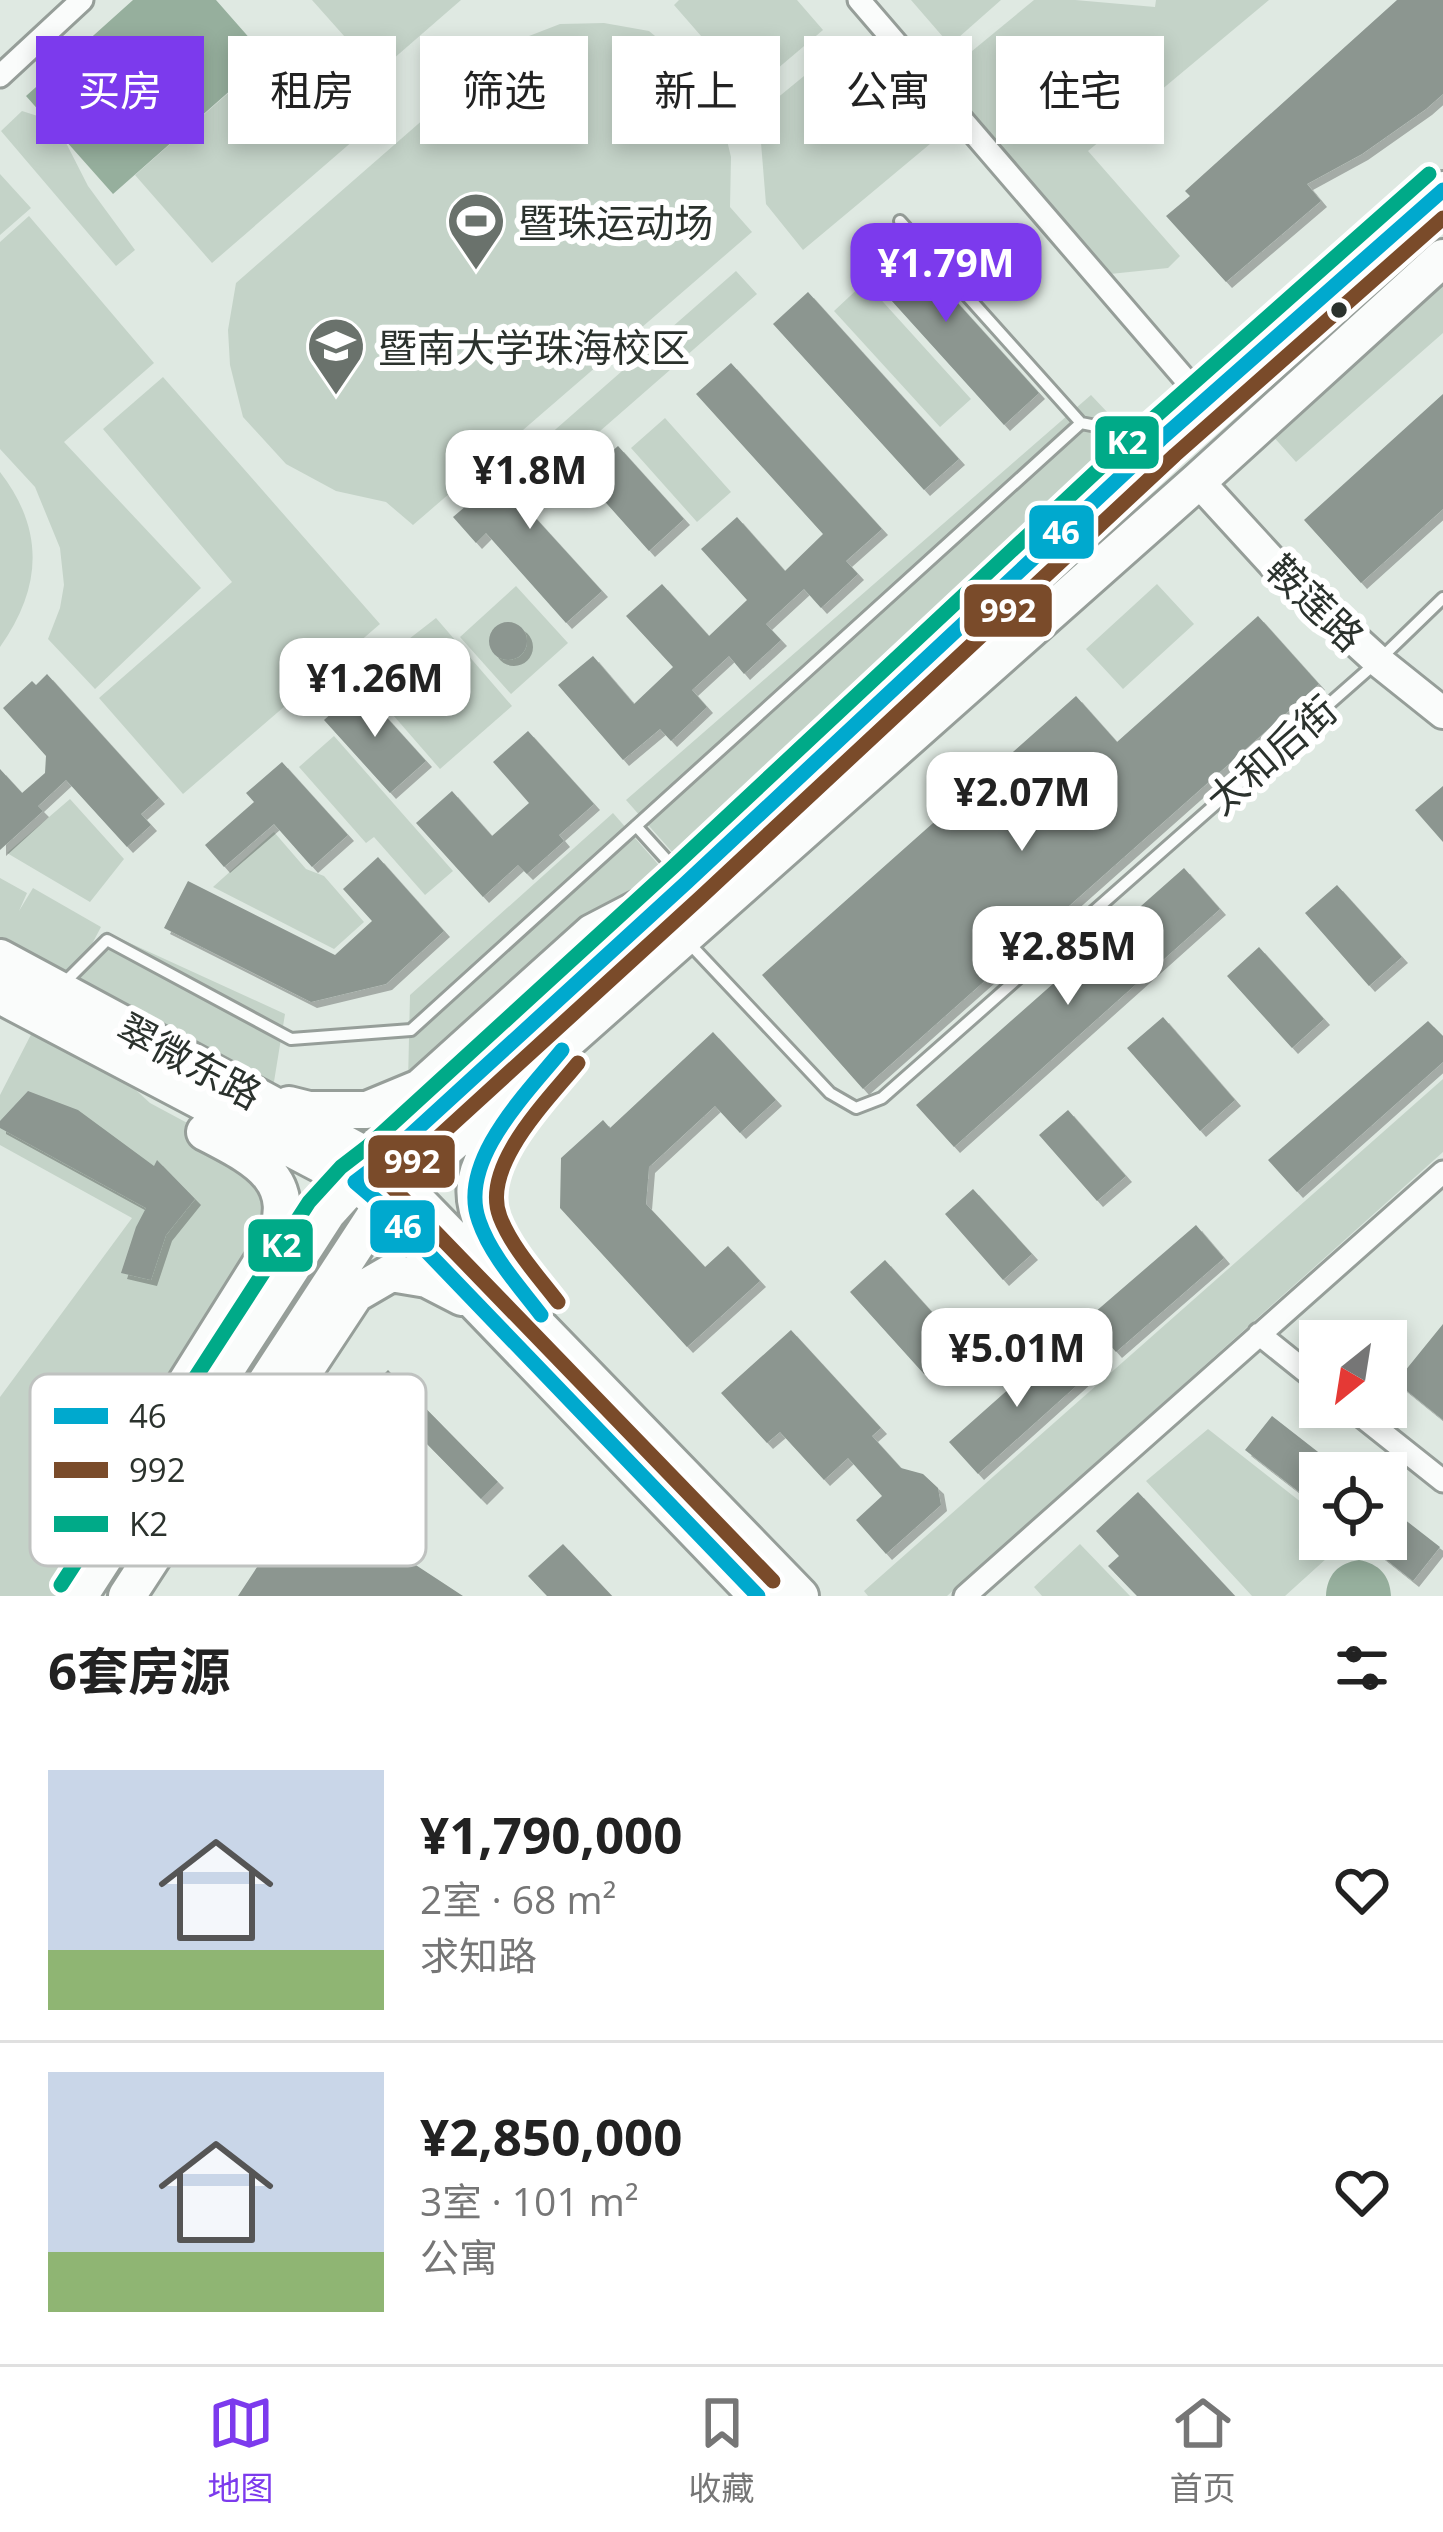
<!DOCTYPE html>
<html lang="zh">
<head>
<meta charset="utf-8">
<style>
  body { margin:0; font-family:"Open Sans","Noto Sans SC",sans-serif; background:#f6f6f6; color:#222; height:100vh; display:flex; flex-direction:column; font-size:45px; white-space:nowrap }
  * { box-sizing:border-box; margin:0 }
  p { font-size:39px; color:#767676 }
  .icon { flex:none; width:66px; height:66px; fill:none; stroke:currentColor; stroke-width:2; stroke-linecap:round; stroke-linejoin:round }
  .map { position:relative; height:1596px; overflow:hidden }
  .details { display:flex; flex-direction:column; background:#fff; flex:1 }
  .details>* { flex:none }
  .hud { position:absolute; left:36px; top:36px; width:1371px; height:108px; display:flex; gap:24px }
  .needle { width:78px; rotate:210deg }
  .fabs { position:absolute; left:1299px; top:1320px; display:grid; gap:24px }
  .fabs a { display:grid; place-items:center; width:108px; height:108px; border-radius:0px; background:#fff; box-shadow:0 6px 18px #0003; font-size:60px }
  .price { position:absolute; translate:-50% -102px; padding:0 27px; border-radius:24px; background:#fff; color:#222; font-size:39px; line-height:78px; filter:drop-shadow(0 3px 6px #0008) }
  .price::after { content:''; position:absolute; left:50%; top:72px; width:36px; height:27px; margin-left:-18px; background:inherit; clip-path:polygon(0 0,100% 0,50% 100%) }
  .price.active { background:#7c3aed; color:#fff }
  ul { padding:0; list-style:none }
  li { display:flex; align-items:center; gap:36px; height:300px; padding:0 48px }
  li+li { border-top:3px solid #e0e0e0 }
  li span { display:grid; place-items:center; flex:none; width:336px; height:240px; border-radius:0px; color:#555 }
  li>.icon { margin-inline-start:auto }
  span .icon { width:144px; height:144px; fill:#fffc; stroke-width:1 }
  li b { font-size:51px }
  h2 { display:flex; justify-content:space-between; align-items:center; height:144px; padding:0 48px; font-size:51px }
  .tag { padding:0 42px; border-radius:0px; background:#fff; box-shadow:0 6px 18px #0003; font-size:42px; line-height:108px }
  .tag.active { background:#7c3aed; color:#fff }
  .tabs { display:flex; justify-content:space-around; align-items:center; height:168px; border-top:3px solid #e0e0e0; background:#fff; font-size:33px; color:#767676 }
  .tabs a { display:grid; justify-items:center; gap:6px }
  .tabs .active { color:#7c3aed }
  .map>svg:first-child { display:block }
  .green { fill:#c4d3c8 }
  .water { fill:#96af9d }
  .building { fill:#8c9690; filter:url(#shadow) }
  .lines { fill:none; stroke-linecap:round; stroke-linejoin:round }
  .lane-casing { stroke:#969e99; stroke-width:16 }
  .street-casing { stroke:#969e99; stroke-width:27 }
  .secondary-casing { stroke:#969e99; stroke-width:36 }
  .primary-casing { stroke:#969e99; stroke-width:42 }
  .lane { stroke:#fafcfb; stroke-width:10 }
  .street { stroke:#fafcfb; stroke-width:21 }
  .secondary { stroke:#fafcfb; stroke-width:30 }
  .primary { stroke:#fafcfb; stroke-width:36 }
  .bus-1-casing { stroke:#fff; stroke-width:24 }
  .bus-2-casing { stroke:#fff; stroke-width:24 }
  .bus-3-casing { stroke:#fff; stroke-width:24 }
  .bus-1 { stroke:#00a9ce; stroke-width:15 }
  .bus-2 { stroke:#7a4b2a; stroke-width:15 }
  .bus-3 { stroke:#0a8; stroke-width:15 }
  .bus-dot { fill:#2b322d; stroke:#fff; stroke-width:4.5 }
  .labels { text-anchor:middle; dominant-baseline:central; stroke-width:12; stroke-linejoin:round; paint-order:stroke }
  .poi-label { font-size:39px; fill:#2b322d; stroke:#fff; text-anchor:start }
  .street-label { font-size:39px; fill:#2b322d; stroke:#fff }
  .key { fill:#fff; stroke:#bfc2c0; stroke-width:3 }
  .key-label { font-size:33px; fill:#2b322d }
  .line-badge { stroke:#fff; stroke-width:4.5 }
  .badge-label { font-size:33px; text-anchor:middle; font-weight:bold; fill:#fff }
</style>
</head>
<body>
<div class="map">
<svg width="1443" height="1596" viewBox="0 0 1443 1596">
  <defs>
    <filter id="shadow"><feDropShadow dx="6" dy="6" stdDeviation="0" flood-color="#0004"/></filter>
  </defs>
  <rect width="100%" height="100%" fill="#dfe9e2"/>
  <path class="green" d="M312,0H461L377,73Z
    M679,0H797L823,30L750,92L674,5Z
    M911,0H1001L950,45Z
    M1034,0H1075L1155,7L1156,0H1269L1088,151L1180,256L1168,268L1110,274L938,79Z
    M604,23L649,31L696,70L716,95L731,157L730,207L752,232L413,525L386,502L336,491L286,464L243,417L230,365L228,330L236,283L511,43L560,24Z
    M843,44L930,144L803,250L766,204L761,143L753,118Z
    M275,52L354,140L212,263L135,175Z
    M22,111L47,119L62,135L88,186L135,250L116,266L1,131Z
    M0,174L31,208L0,235Z
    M29,216L154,363L64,442L201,588L95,689L48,639L60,608L64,585L60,548L35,487L0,449V242Z
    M736,271L757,294L568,459L548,436Z
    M865,282L971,399L940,427L834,311Z
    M1443,282V333L1296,462L1271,434Z
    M163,377L380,624L183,794L99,698L232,582L103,429Z
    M1091,395L1142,449L689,871L626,800Z
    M665,418L731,492L697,522L631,448Z
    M0,472C45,530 42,588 0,647Z
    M1157,584L1194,624L1123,689L1086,649Z
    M516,586L568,643L511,694L460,637Z
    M436,618L512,706L440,769L360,677Z
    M334,736L453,871L425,895L374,837L366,843L299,767Z
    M70,799L124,859L90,902L7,853Z
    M613,813L671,879L590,918L408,1082L410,995Z
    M274,832L306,869L324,876L364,922L334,949L213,887Z
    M0,878L27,893L19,911L33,888L101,927L73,980L110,934L285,1014L272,1094L0,944Z
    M40,1017L78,1037L150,1103L247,1155L283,1200L117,1492L79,1596H0V1397L132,1218L0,1145V1095Z
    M1443,1079V1152L947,1596H868L864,1591Z
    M1208,1429L1320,1517V1539H1348L1285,1596H1252L1146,1481Z
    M1080,1544L1130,1596H1042L1034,1587Z"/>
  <path class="water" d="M133,0H216L267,58L113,194L26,96Z
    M1359,1560C1379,1564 1390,1575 1391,1596H1326C1327,1575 1338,1563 1359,1560Z"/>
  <path class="building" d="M1397,0H1443V94L1426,109L1362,154L1307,184L1321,201L1226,282L1166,216L1190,196L1185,191Z
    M888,226L1039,393L1004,425L853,258Z
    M808,292L959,459L924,490L773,324Z
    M731,363L882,529L846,561L858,574L821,608L804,589L766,624L781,640L744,674L729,656L692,690L707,707L671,741L660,729L623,760L558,685L593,656L634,704L673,667L626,616L662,584L709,636L747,600L701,549L737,517L785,571L823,534L696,394Z
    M1443,394V509L1361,583L1304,520Z
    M548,436L568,459L521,502L602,591L566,623L486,533L476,543L453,517Z
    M618,446L684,519L649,551L583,477Z
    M1258,616L1319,684L863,1089L762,975L1076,696L1117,742Z
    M489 641a19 19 0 1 1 38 0a19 19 0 1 1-38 0Z
    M47,674L159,798L141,814L151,825L127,847L66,780L38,806L43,811L0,850V769L22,793L45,773L46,756L3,708L32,681L36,685Z
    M360,688L426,761L390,793L324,720Z
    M528,731L594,804L559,835L564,841L527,874L518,865L483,897L416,823L452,791L492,836L529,803L493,762Z
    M282,762L348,835L312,867L274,824L224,867L205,845L254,802L246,793Z
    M1443,786V842L1415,810Z
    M378,857L444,931L386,984L311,1002L164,928L188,881L335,955L372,921L343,889Z
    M1184,868L1220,909L954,1147L916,1105Z
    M1337,885L1402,957L1369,986L1305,913Z
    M1259,947L1324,1019L1292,1048L1227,976Z
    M1163,1017L1235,1100L1200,1131L1127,1048Z
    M1428,1021L1443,1036V1062L1297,1192L1268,1160Z
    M713,1032L776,1100L740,1133L715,1106L649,1167L646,1204L705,1267L728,1246L760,1281L687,1347L560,1208L561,1158L603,1120L610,1128Z
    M28,1091L78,1110L154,1166L157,1160L195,1199L166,1235L151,1280L121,1273L136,1227L146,1208L0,1128V1121Z
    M1068,1110L1126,1176L1097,1201L1039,1135Z
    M973,1189L1032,1254L1003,1280L945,1214Z
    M1196,1225L1224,1258L1116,1352L1087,1319Z
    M885,1260L959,1342L924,1374L850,1292Z
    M1443,1324V1420L1396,1382Z
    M791,1330L881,1428L872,1436L901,1468L923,1474L938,1488L941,1505L886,1554L856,1520L882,1496L848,1458L824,1480L780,1432L767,1443L721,1393Z
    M1057,1346L1085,1378L978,1474L949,1442Z
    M388,1370L498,1482L481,1499L371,1387Z
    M1272,1416L1345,1473H1320V1508L1245,1450Z
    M1138,1492L1235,1596H1137L1108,1566L1119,1556L1096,1531Z
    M306,1493L463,1596H238Z
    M1386,1505L1440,1547L1413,1581L1360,1539H1386Z
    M563,1544L612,1596H547L528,1576Z"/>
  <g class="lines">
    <g class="lane-casing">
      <path id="lane" d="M900,221L1081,423
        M636,826L685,880
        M688,942L830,1093L856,1108L882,1098L1378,661L1443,598
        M64,983L107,940L291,1039L411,1030L1081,423L1152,437"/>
    </g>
    <g class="street-casing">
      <path id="street" d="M859,0L1204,401
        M0,76L82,0
        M1259,1334L1320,1383
        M1350,1407L1443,1481
        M965,1596L1443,1172"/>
    </g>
    <g class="secondary-casing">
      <path id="secondary" d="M1198,481L1285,576L1378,661L1443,713"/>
    </g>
    <g class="primary-casing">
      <path id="primary" d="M0,958L380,1163L800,1596
        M0,995L355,1182L382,1205L758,1596
        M289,1105L309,1110H367L420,1088L592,933L638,909
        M514,1276C460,1199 463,1178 521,1103
        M119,1490L272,1246C303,1180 255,1158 205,1132
        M225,1491L355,1294L391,1273L427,1279L462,1297
        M79,1596L327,1213L355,1182L380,1163L687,882L1161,439L1443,190
        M127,1596L382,1205L1198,481L1443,258"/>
    </g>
    <use href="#lane" class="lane"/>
    <use href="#street" class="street"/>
    <use href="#secondary" class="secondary"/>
    <use href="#primary" class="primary"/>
    <g class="bus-1-casing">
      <path id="bus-1" d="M541,1315C519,1286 491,1256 479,1221C457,1161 528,1092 562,1050
        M758,1596L382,1205L355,1182L380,1163L687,882L1161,439L1443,190"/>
    </g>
    <g class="bus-2-casing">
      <path id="bus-2" d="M558,1302C538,1276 512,1248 500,1217C480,1166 549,1099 578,1063
        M773,1581L388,1183L701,897L1175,455L1443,218"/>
    </g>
    <g class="bus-3-casing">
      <path id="bus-3" d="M61,1585L309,1202L341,1167L367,1147L673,867L1147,424L1429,174"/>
    </g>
    <use href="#bus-1" class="bus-1"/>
    <use href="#bus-2" class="bus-2"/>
    <use href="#bus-3" class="bus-3"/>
  </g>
  <defs>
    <g id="stadium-pin" transform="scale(3)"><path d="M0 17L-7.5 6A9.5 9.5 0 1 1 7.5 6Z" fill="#6a726c" stroke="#fff"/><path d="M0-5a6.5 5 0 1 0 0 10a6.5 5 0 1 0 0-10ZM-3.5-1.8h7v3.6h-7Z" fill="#fff"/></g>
    <g id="university-pin" transform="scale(3)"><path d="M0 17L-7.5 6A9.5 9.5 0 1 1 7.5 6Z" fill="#6a726c" stroke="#fff"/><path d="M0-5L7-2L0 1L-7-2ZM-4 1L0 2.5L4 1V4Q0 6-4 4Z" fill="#fff"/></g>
  </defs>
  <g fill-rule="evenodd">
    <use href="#stadium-pin" x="476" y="221"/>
    <use href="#university-pin" x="336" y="346"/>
  </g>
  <circle class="bus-dot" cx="1339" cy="310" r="10"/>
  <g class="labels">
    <g class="poi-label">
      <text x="518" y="221">暨珠运动场</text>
      <text x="378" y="346">暨南大学珠海校区</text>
    </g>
    <g class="street-label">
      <text transform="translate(1316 602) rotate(44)">鞍莲路</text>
      <text transform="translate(1271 754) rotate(-41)">太和后街</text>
      <text transform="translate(190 1060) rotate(28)">翠微东路</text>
    </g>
  </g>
  <rect x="30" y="1374" width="396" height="192" rx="18" class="key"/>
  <rect x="54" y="1408" width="54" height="16" fill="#00a9ce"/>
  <rect x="54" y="1462" width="54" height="16" fill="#7a4b2a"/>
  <rect x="54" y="1516" width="54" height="16" fill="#0a8"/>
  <g class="key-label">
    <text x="129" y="1428">46</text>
    <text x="129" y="1482">992</text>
    <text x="129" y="1536">K2</text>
  </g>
  <g class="line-badge">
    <rect x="1093" y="414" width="68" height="57" rx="12" fill="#0a8"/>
    <rect x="1027" y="503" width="69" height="58" rx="12" fill="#00a9ce"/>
    <rect x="962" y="582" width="92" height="57" rx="12" fill="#7a4b2a"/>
    <rect x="366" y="1133" width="91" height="57" rx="12" fill="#7a4b2a"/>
    <rect x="368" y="1198" width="69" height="57" rx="12" fill="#00a9ce"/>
    <rect x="246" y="1217" width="69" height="57" rx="12" fill="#0a8"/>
  </g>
  <g class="badge-label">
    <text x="1127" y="454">K2</text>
    <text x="1061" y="544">46</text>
    <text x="1008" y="622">992</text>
    <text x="412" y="1173">992</text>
    <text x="403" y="1238">46</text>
    <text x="281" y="1257">K2</text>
  </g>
</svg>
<div class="fabs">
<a><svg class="needle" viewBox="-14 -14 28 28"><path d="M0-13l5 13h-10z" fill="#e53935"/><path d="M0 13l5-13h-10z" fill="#767676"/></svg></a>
<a><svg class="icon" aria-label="locate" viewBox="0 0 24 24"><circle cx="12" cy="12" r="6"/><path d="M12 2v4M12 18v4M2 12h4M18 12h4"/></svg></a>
</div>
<b class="price active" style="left:946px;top:325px">¥1.79M</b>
<b class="price" style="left:530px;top:532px">¥1.8M</b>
<b class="price" style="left:375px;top:740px">¥1.26M</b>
<b class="price" style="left:1022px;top:854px">¥2.07M</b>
<b class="price" style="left:1068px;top:1008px">¥2.85M</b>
<b class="price" style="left:1017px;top:1410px">¥5.01M</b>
<div class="hud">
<a class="tag active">买房</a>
<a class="tag">租房</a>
<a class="tag">筛选</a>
<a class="tag">新上</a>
<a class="tag">公寓</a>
<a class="tag">住宅</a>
</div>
</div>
<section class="details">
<h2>6套房源<svg class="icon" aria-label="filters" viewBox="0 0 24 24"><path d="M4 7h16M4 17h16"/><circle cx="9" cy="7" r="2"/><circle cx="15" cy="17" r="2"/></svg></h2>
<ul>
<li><span style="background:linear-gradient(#c9d6e8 75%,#8fb573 0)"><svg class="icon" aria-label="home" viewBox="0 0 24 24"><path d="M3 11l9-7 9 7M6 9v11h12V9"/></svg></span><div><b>¥1,790,000</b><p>2室 · 68 m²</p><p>求知路</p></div><svg class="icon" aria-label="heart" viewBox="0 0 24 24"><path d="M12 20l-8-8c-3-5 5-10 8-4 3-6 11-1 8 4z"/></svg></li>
<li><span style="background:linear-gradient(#c9d6e8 75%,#8fb573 0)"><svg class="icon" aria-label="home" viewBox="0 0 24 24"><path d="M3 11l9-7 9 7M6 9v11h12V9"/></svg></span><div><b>¥2,850,000</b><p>3室 · 101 m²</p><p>公寓</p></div><svg class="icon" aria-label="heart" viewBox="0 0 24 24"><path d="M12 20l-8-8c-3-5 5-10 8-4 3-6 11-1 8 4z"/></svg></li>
</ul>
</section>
<nav class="tabs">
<a class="active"><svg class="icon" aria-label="map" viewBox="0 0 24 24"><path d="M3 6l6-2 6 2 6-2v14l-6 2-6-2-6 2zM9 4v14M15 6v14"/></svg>地图</a>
<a><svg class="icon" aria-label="saved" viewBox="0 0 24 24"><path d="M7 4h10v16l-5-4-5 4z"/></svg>收藏</a>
<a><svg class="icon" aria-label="home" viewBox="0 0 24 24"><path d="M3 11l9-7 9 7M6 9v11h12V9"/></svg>首页</a>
</nav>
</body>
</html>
